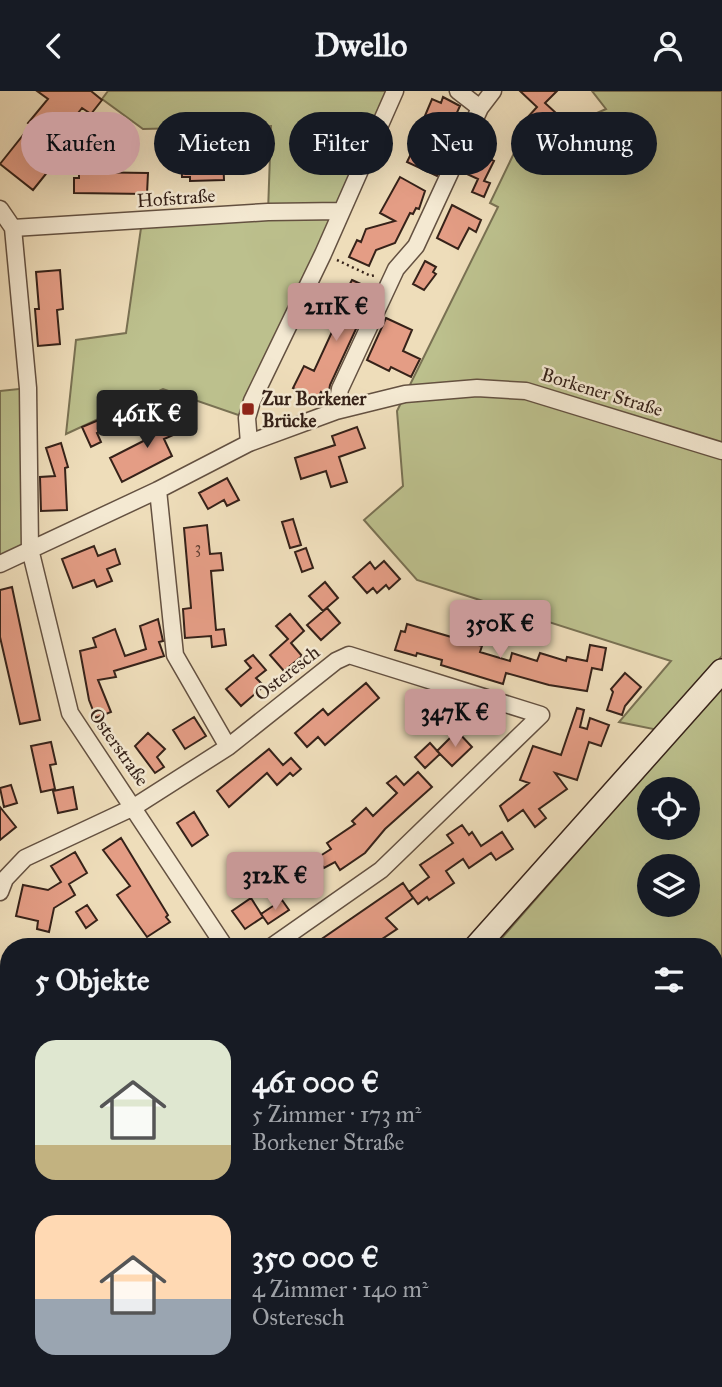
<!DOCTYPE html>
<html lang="de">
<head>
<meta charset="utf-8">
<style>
  body { margin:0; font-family:"IM FELL Great Primer",serif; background:#20242c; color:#f1f3f6; height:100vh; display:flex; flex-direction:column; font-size:26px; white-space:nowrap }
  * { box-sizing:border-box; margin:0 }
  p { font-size:23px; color:#9ea1a6 }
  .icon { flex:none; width:38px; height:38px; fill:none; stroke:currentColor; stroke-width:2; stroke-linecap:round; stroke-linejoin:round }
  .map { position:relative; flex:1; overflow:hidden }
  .side { position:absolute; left:0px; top:847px; width:723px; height:450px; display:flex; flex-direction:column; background:#171b24; border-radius:28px 28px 0 0; box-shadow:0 7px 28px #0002 }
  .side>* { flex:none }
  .banner { position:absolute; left:21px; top:21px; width:681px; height:63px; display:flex; gap:14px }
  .buttons { position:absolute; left:637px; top:686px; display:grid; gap:14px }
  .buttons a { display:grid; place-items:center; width:63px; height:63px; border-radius:50%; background:#171b24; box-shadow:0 7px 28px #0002; font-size:35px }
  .price { position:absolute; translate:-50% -60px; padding:0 16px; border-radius:7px; background:#c59692; color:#111; font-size:23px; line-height:46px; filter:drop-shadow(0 2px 4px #0008) }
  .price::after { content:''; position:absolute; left:50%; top:42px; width:21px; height:16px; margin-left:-10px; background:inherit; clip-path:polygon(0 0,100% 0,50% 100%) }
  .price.active { background:#222; color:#fff }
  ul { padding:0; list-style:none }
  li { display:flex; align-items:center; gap:21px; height:175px; padding:0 35px }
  li span { display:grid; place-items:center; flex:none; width:196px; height:140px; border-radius:21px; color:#555 }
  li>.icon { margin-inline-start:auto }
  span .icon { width:84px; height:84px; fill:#fffc; stroke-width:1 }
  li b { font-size:30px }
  h2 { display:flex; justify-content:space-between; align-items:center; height:84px; padding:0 35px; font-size:30px }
  .pill { padding:0 24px; border-radius:32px; background:#171b24; box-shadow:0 7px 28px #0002; font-size:24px; line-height:63px }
  .pill.active { background:#c59692; color:#111 }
  header { display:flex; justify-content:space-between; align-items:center; height:91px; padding:0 35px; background:#171b24; font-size:32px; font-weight:800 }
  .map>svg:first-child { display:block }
  .green { fill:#bcc08d; stroke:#797153; stroke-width:2; fill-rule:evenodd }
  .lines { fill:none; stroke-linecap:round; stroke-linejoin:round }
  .stream { stroke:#727f71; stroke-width:4.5 }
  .building { fill:#e49d85; stroke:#362219; stroke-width:2 }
  .street-casing { stroke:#645141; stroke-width:19 }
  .secondary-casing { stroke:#362219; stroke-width:26 }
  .path { stroke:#362219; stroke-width:2.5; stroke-dasharray:2 3.5; stroke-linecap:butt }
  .street { stroke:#f4e9d2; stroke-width:16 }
  .secondary { stroke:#f4e9d2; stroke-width:23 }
  .poi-dot { fill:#8f2418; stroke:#f4e9d2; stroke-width:2.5 }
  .labels { text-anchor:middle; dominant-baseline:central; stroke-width:5; stroke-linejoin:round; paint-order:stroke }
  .number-label { font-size:16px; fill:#624134 }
  .street-label { font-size:19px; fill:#362219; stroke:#f4e9d2 }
  .poi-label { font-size:19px; font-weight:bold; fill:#362219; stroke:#f4e9d2; text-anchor:start }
</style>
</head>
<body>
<header><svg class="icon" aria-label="back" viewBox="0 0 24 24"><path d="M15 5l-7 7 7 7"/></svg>Dwello<svg class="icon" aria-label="person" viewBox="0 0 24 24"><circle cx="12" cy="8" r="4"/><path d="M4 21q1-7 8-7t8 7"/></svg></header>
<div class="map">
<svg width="722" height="1296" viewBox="0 0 722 1296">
  <rect width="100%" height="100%" fill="#eeddba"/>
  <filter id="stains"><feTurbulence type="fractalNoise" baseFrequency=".00286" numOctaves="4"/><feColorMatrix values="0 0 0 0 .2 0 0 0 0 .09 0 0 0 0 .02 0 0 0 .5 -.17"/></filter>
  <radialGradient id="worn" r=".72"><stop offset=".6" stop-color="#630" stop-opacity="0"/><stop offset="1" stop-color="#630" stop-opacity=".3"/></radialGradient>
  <path class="green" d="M108,0H395L247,327L163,298L66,343L76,249L126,242L142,130L268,121L271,35L143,38L102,8Z
    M592,0H722V565L658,639L619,631L671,570L417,489L364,429L403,395L397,320L498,116L490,112L516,58L606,18Z
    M28,297L30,458L0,473V300Z
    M722,595V970L714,973V856H494ZM649,698H688V737H649ZM649,775H688V814H649Z"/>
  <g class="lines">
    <path class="stream" d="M548,1288L552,1296"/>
  </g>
  <path class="building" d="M37,0H91L102,9L91,23L82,17L56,50L66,58L33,99L0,73L31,34L28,32L48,8Z
    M520,0H557L545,12L556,22L540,39L527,27L537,16Z
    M443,6L460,15L437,65L441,67L438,73L442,75L437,85L407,71L422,40L419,39L432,8L441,12Z
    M208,47V52H215V65H223L224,89L190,90V86H182L181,60L187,59V48Z
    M477,62L494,70L484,90L490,92L484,106L472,101L478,88L467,83Z
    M79,81L148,82L147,103L74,102V87H79Z
    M400,86L425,100L419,118L416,117L413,123L410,122L395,152L376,159L369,175L349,166L357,149L361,151L366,138L395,130L380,122Z
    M452,114L481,129L476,141L469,137L458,158L437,147Z
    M425,170L436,176L433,181L436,183L424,199L413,193Z
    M60,179L63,218L57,219L60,253L38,255L35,218H39L36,181Z
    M352,189L374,199L330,294L328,305L321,301L317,309L293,297L304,275L314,280L343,217L338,215Z
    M386,227L412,239L403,260L420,268L411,286L391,276L389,280L367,269Z
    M170,318L180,341L164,348L172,365L122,391L110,367L161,341L153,326Z
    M113,323L118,333L97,342L101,351L91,356L82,336Z
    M357,336L365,357L339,366L347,391L331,396L326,380L301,388L295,367L335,354L332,345Z
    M61,352L68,376L65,377L67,419L41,420L40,386L55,385L46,357Z
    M227,387L239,409L227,415L224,409L208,418L199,402Z
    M293,428L301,454L290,457L282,431Z
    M207,434L210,463L221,462L223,479L211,480L216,539L224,538L226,554L212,556L211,545L185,547L183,518L191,517L184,437Z
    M94,455L98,465L115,458L120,473L107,478L112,490L97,496L94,489L73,497L62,468Z
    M306,457L313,477L302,481L295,461Z
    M384,470L400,488L389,498L386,494L377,502L373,497L367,502L353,486L370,471L375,478Z
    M325,491L338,507L323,520L309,505Z
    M12,496L40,629L20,633L0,546V499Z
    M327,517L340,532L321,549L307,534Z
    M290,523L304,540L291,552L302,565L284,580L270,564L288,548L276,535Z
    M158,528L163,550L159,551L164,565L114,580L116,586L98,589L111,621L96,627L89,609L80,560L96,556L93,547L115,538L125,565L146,558L140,535Z
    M407,533L482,555L480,561L510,570L512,562L537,570L540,562L566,570L567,566L587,570L590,554L606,557L602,579L592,577L587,600L549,594L506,582L503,593L441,574L442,569L417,562L416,565L395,559L401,540L405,541Z
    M253,564L266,579L256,587L264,595L241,615L226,598L251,577L245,570Z
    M625,582L641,596L625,615L622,624L607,619L613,601L611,598Z
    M366,592L379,607L325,654L318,646L307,656L295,642L323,618L328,624Z
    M577,617L584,619L580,636L587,638L590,627L609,634L601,655L589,651L577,689L555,682L567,698L539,718L546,727L535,736L523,719L508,730L500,715L529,692L520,689L533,655L561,664Z
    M194,626L206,645L185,658L173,639Z
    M457,640L472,656L452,675L437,660Z
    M148,642L165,658L157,666L164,676L155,682L135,655Z
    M51,651L56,673L50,674L55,698L41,701L31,655Z
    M430,652L440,663L425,677L415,666Z
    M269,658L283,674L291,667L301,678L293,685L290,682L277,694L267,682L229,716L217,700Z
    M418,681L432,696L385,738L365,762L340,779L335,771L324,777L317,767L331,758L327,752L355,733L352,730L366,717L373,725L397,702L387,692L396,685L404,694Z
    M11,694L17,712L4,716L0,697Z
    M73,696L77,718L58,722L53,700Z
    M0,716L16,736L0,749Z
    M194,721L208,744L192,755L177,732Z
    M462,734L469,744L472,741L481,755L502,741L513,758L496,769L491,762L469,777L463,768L446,780L454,792L429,809L427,806L418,813L409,801L429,786L420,774L453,752L447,744Z
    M121,747L168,824L166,826L170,831L147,846L117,804L130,795L103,759Z
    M75,761L87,782L69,793L75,804L54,817L49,841L37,838L38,830L16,825L23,794L48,799L61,791L51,775Z
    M403,792L413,807L386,827L397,838L370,856H310Z
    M251,807L263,826L245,838L232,820Z
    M282,809L289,819L268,833L261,823Z
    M87,814L97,829L86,837L76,821Z"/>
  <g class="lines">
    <g class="street-casing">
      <path id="street" d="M458,0L480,17
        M0,118L13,137L28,297L30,458L70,622L225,856
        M13,137L268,121L341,120
        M336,320L340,298L396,178L416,155L480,17L493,0
        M249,352L247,327L252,310L323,163L395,0
        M158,399L175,564L228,656
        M0,473L158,399L249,352L336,320L405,303L477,297L526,300L722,360
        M0,801L5,788L25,767L134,716L228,656L336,570L349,564L541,624L381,779L271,856
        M0,1103L9,1098"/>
    </g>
    <g class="secondary-casing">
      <path id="secondary" d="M476,856L722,580
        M0,1245L9,1239"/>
    </g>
    <path class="path" d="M337,169L371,185L376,184
      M530,1288L534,1296"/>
    <use href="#street" class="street"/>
    <use href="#secondary" class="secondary"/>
  </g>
  <rect class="poi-dot" x="241" y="311" width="14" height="14" rx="3.5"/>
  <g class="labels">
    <g class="number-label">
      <text x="198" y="456">3</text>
    </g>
    <g class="street-label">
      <text transform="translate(176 107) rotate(-4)">Hofstraße</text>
      <text transform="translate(602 301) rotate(17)">Borkener Straße</text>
      <text transform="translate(287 582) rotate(-38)">Osteresch</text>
      <text transform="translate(119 656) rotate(55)">Osterstraße</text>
    </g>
    <g class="poi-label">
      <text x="262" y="307">Zur Borkener<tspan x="262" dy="22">Brücke</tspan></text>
    </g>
  </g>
  <rect width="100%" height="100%" filter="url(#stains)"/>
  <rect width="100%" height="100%" fill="url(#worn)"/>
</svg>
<div class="buttons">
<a><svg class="icon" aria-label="locate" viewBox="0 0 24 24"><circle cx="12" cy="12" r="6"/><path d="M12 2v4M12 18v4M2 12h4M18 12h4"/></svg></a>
<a><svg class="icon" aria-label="layers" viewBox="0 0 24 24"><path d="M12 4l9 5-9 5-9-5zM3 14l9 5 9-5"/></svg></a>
</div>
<b class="price" style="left:336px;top:252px">211K €</b>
<b class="price active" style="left:147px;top:359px">461K €</b>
<b class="price" style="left:500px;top:569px">350K €</b>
<b class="price" style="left:455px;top:658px">347K €</b>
<b class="price" style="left:275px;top:821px">312K €</b>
<div class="banner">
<a class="pill active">Kaufen</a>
<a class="pill">Mieten</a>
<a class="pill">Filter</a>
<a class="pill">Neu</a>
<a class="pill">Wohnung</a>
</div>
<section class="side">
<h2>5 Objekte<svg class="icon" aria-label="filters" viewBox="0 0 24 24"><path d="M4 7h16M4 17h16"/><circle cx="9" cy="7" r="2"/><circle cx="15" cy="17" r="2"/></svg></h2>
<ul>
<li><span style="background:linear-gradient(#dfe7d0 75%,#c2b280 0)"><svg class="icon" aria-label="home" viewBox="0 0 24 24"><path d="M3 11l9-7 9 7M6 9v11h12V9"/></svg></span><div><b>461 000 €</b><p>5 Zimmer · 173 m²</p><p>Borkener Straße</p></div></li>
<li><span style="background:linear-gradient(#ffd9b3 60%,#9aa5b1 0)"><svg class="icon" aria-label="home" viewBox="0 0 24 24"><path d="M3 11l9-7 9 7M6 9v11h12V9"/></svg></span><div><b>350 000 €</b><p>4 Zimmer · 140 m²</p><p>Osteresch</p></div></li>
</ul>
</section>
</div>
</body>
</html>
